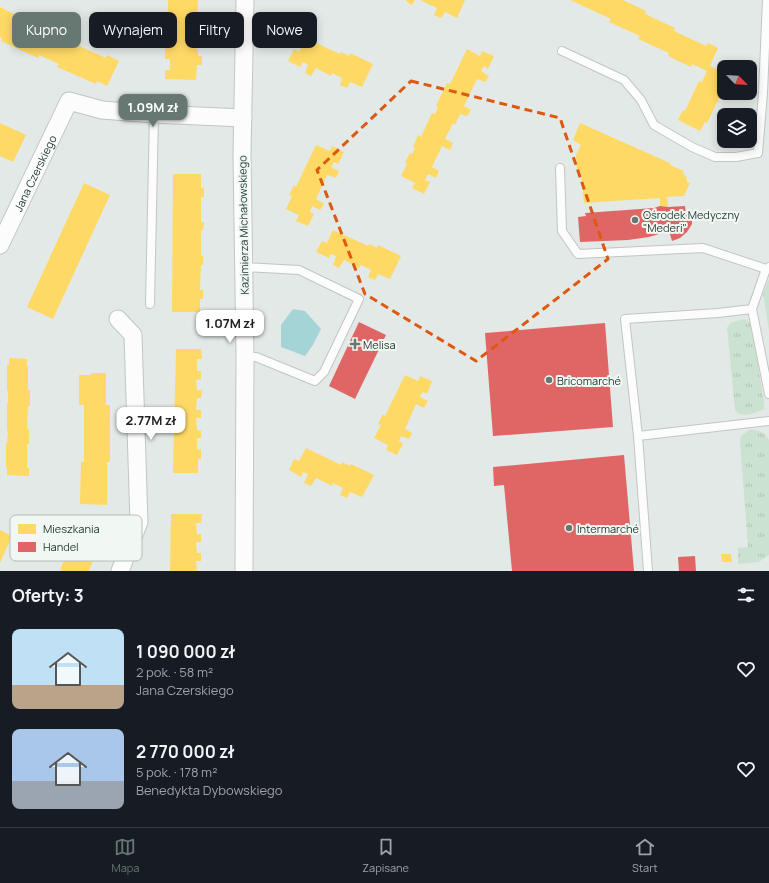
<!DOCTYPE html>
<html lang="pl">
<head>
<meta charset="utf-8">
<style>
  body { margin:0; font-family:Manrope,sans-serif; background:#20242c; color:#f1f3f6; height:100vh; display:flex; flex-direction:column; font-size:15px; white-space:nowrap }
  * { box-sizing:border-box; margin:0 }
  p { font-size:13px; color:#9ea1a6 }
  .icon { flex:none; width:22px; height:22px; fill:none; stroke:currentColor; stroke-width:2; stroke-linecap:round; stroke-linejoin:round }
  .map { position:relative; height:571px; overflow:hidden }
  .panel { display:flex; flex-direction:column; background:#171b24; flex:1 }
  .panel>* { flex:none }
  .guide { position:absolute; left:12px; top:12px; width:400px; height:36px; display:flex; gap:8px }
  .needle { width:26px; rotate:114deg }
  .fabs { position:absolute; left:717px; top:60px; display:grid; gap:8px }
  .fabs a { display:grid; place-items:center; width:40px; height:40px; border-radius:8px; background:#171b24; box-shadow:0 2px 10px #0003; font-size:20px }
  .price { position:absolute; translate:-50% -34px; padding:0 9px; border-radius:8px; background:#fff; color:#222; font-size:13px; line-height:26px; filter:drop-shadow(0 1px 2px #0008) }
  .price::after { content:''; position:absolute; left:50%; top:24px; width:12px; height:9px; margin-left:-6px; background:inherit; clip-path:polygon(0 0,100% 0,50% 100%) }
  .price.current { background:#667871; color:#fff }
  ul { padding:0; list-style:none }
  li { display:flex; align-items:center; gap:12px; height:100px; padding:0 12px }
  li span { display:grid; place-items:center; flex:none; width:112px; height:80px; border-radius:8px; color:#555 }
  li>.icon { margin-inline-start:auto }
  span .icon { width:48px; height:48px; fill:#fffc; stroke-width:1 }
  li b { font-size:17px }
  h2 { display:flex; justify-content:space-between; align-items:center; height:48px; padding:0 12px; font-size:17px }
  .pill { padding:0 14px; border-radius:8px; background:#171b24; box-shadow:0 2px 10px #0003; font-size:14px; line-height:36px }
  .pill.current { background:#667871; color:#fff }
  .dock { display:flex; justify-content:space-around; align-items:center; height:56px; border-top:1px solid #363941; background:#171b24; font-size:11px; color:#9ea1a6 }
  .dock a { display:grid; justify-items:center; gap:2px }
  .dock .current { color:#667871 }
  .map>svg:first-child { display:block }
  .grass { fill:url(#grass-tufts) }
  .water { fill:#a5d4d6 }
  .homes { fill:#ffd966 }
  .shops { fill:#e06666 }
  .lines { fill:none; stroke-linecap:round; stroke-linejoin:round }
  .service-casing { stroke:#c0c6c3; stroke-width:10 }
  .minor-casing { stroke:#c0c6c3; stroke-width:19 }
  .service { stroke:#fbfcfb; stroke-width:8 }
  .minor { stroke:#fbfcfb; stroke-width:17 }
  .marked { fill:none; stroke:#de580e; stroke-width:3; stroke-dasharray:8 5; stroke-linejoin:round }
  .poi-dot { fill:#667871; stroke:#f1f8f4; stroke-width:1.5 }
  .labels { text-anchor:middle; dominant-baseline:central; stroke-width:4; stroke-linejoin:round; paint-order:stroke }
  .street-label { font-size:11px; fill:#223b32; stroke:#f1f8f4 }
  .poi-label { font-size:11px; fill:#223b32; stroke:#f1f8f4; text-anchor:start }
  .key { fill:#f1f8f4; stroke:#b3bfba; stroke-width:1 }
  .key-label { font-size:11px; fill:#223b32 }
</style>
</head>
<body>
<div class="map">
<svg width="769" height="571" viewBox="0 0 769 571">
  <defs>
    <pattern id="grass-tufts" width="24" height="20" patternUnits="userSpaceOnUse"><rect width="24" height="20" fill="#cce2d1"/><path d="M3 7l-1-3M5 7V3M7 7l1-3M15 17l-1-3M17 17v-4M19 17l1-3" fill="none" stroke="#afc3b4"/></pattern>
  </defs>
  <rect width="100%" height="100%" fill="#e3e9e6"/>
  <path class="grass" d="M769,279V331L763,293Z
    M743,319L747,320L752,326L764,403V409C755,413 742,419 735,410L727,328L730,323Z
    M749,430C757,429 765,432 769,440V555L759,562L738,564V548L748,547L740,442L741,436Z"/>
  <path class="water" d="M293,309L305,311L321,329L313,345L305,356L281,347V325Z"/>
  <path class="homes" d="M168,0H198L197,24H202V33H196V49H198V56H202V65H197L196,80L165,79V70H170V59H165V41H168Z
    M406,0H415L412,5L406,1Z
    M420,0H465L457,18L445,12L441,18L434,15L437,8Z
    M570,0H623L646,11L645,14L675,28L674,31L706,46L708,43L718,48L710,66L724,73V88L707,123L705,122L700,131L678,120L683,110L685,111L699,81L702,82L707,71L692,64L691,67L668,56L669,53L638,39L640,36L609,22L611,19Z
    M0,7L14,14L13,16L48,32L49,29L71,39L70,42L106,58L107,55L119,61L107,86L97,81L96,84L57,67L59,64L39,55L38,58L1,41L2,38L0,37Z
    M305,38L340,54L341,52L349,56L350,53L373,64L362,87L350,82L347,88L340,85L342,78L332,73L331,76L316,68L311,76L305,73L308,65L303,62L300,67L288,61L294,49L299,52Z
    M467,49L480,56L482,51L494,56L488,69L484,66L481,71L489,76L485,82L477,79L464,106L471,110L467,116L460,114L455,125L453,123L445,139L453,143L450,150L442,146L432,167L439,171L436,178L428,174L425,180L430,182L424,194L412,188L415,183L401,176L407,164L405,162L410,153L412,154L415,148L413,147L418,135L421,137L432,113L435,114L438,107L436,106L447,83L450,84Z
    M0,123L26,135L13,162L0,156Z
    M580,123L670,163V165L684,171L683,174L686,176L687,182L690,183L684,196L667,197L668,207L660,206V198L584,203L581,173L577,172L576,155L581,145L573,140Z
    M316,145L330,151L332,146L344,152L338,164L334,162L331,167L339,171L336,178L327,175L316,199L324,204L320,210L312,206L310,212L314,214L308,226L296,221L299,215L286,209L292,196L289,195L294,185L296,187Z
    M173,174H201V188H204V197H201V222H204L203,230H201V256H203V265H201L200,290H203V299H200V312H172Z
    M84,183L110,195L53,319L27,307Z
    M333,230L368,246L369,244L377,248L378,245L401,256L390,279L378,274L375,280L368,277L371,270L361,265L359,268L344,260L339,268L333,265L336,256L331,254L329,258L316,252L322,241L327,243Z
    M176,349H201L202,359H197V371H201V379L196,380L197,390H202L201,398H197L196,410H201V418H196L197,430L201,431V438H197V450L201,449V459H198V473H173Z
    M9,358L27,359V366H28V390H30V406H28L27,429H29V444H27V468H29V476L7,475V468H6V443H7L8,431H7V403H8V391H7V365H9Z
    M91,373H106V405H110V462H107V505L80,504L81,462H84V405H79V375H91Z
    M405,375L418,381L420,376L432,381L427,394L422,392L420,397L428,401L424,408L416,404L405,429L412,433L409,439L401,436L399,441L403,444L397,455L386,450L388,445L374,438L381,425L378,424L383,414L385,416Z
    M306,448L341,465L342,462L350,466L351,464L374,475L362,497L350,492L347,498L340,495L343,488L333,483L332,486L316,478L311,486L304,483L308,474L303,472L301,477L289,470L294,459L299,461Z
    M171,514H202L201,523H196L197,534H201V542H196L197,553H201V561H196L197,571H170Z
    M82,515L107,525L89,571H64L60,570Z
    M0,530L12,536L0,563Z
    M721,554H731L732,562H722Z"/>
  <path class="shops" d="M660,206L668,207L685,206L686,215H692V224L687,232L680,238L672,241L669,231L649,237L628,240L580,242L578,217L586,216L585,213L654,208Z
    M359,322L386,335L355,399L329,386Z
    M605,323L613,427L493,436L485,333Z
    M624,455L634,571H512L504,485L494,486L493,467Z
    M695,556L696,571H679L678,557Z"/>
  <g class="lines">
    <g class="service-casing">
      <path id="service" d="M562,51L624,80L641,100L654,125L692,147L715,157H736L758,153L763,93L767,0
        M560,168L562,231L578,254L703,248L766,269
        M243,267L299,270L359,299L324,372L315,381L256,357H245
        M150,304L154,114
        M752,309L769,394
        M638,436L769,421
        M648,571L638,436L625,319L718,313L752,309L766,269L769,267"/>
    </g>
    <g class="minor-casing">
      <g id="minor">
        <path id="s1" d="M0,245L69,101L102,110L154,114L243,118"/>
        <path d="M118,319L133,335L139,522L120,571"/>
        <path d="M244,571L245,357L242,154L245,0"/>
      </g>
    </g>
    <use href="#service" class="service"/>
    <use href="#minor" class="minor"/>
  </g>
  <path class="marked" d="M411,81L560,118L608,259L476,361L365,294L317,170Z"/>
  <g class="poi-dot">
    <circle cx="635" cy="220" r="4"/>
    <path d="M353 338h4v4h4v4h-4v4h-4v-4h-4v-4h4z"/>
    <circle cx="549" cy="380" r="4"/>
    <circle cx="569" cy="528" r="4"/>
  </g>
  <g class="labels">
    <g class="street-label">
      <text stroke="none"><textPath href="#s1" startOffset="80">Jana Czerskiego</textPath></text>
      <text transform="translate(243 225) rotate(-91)">Kazimierza Michałowskiego</text>
    </g>
    <g class="poi-label">
      <text x="643" y="214">Ośrodek Medyczny<tspan x="643" dy="13">"Mederi"</tspan></text>
      <text x="363" y="344">Melisa</text>
      <text x="557" y="380">Bricomarché</text>
      <text x="577" y="528">Intermarché</text>
    </g>
  </g>
  <rect x="10" y="515" width="132" height="46" rx="6" class="key"/>
  <rect x="18" y="524" width="18" height="10" fill="#ffd966"/>
  <rect x="18" y="542" width="18" height="10" fill="#e06666"/>
  <g class="key-label">
    <text x="43" y="533">Mieszkania</text>
    <text x="43" y="551">Handel</text>
  </g>
</svg>
<div class="fabs">
<a><svg class="needle" viewBox="-14 -14 28 28"><path d="M0-13l5 13h-10z" fill="#e53935"/><path d="M0 13l5-13h-10z" fill="#9ea1a6"/></svg></a>
<a><svg class="icon" aria-label="layers" viewBox="0 0 24 24"><path d="M12 4l9 5-9 5-9-5zM3 14l9 5 9-5"/></svg></a>
</div>
<b class="price current" style="left:153px;top:128px">1.09M zł</b>
<b class="price" style="left:230px;top:344px">1.07M zł</b>
<b class="price" style="left:151px;top:441px">2.77M zł</b>
<div class="guide">
<a class="pill current">Kupno</a>
<a class="pill">Wynajem</a>
<a class="pill">Filtry</a>
<a class="pill">Nowe</a>
</div>
</div>
<section class="panel">
<h2>Oferty: 3<svg class="icon" aria-label="filters" viewBox="0 0 24 24"><path d="M4 7h16M4 17h16"/><circle cx="9" cy="7" r="2"/><circle cx="15" cy="17" r="2"/></svg></h2>
<ul>
<li><span style="background:linear-gradient(#bfe0f5 70%,#b9a48a 0)"><svg class="icon" aria-label="home" viewBox="0 0 24 24"><path d="M3 11l9-7 9 7M6 9v11h12V9"/></svg></span><div><b>1 090 000 zł</b><p>2 pok. · 58 m²</p><p>Jana Czerskiego</p></div><svg class="icon" aria-label="heart" viewBox="0 0 24 24"><path d="M12 20l-8-8c-3-5 5-10 8-4 3-6 11-1 8 4z"/></svg></li>
<li><span style="background:linear-gradient(#a9c7e8 65%,#9aa5b1 0)"><svg class="icon" aria-label="home" viewBox="0 0 24 24"><path d="M3 11l9-7 9 7M6 9v11h12V9"/></svg></span><div><b>2 770 000 zł</b><p>5 pok. · 178 m²</p><p>Benedykta Dybowskiego</p></div><svg class="icon" aria-label="heart" viewBox="0 0 24 24"><path d="M12 20l-8-8c-3-5 5-10 8-4 3-6 11-1 8 4z"/></svg></li>
</ul>
</section>
<nav class="dock">
<a class="current"><svg class="icon" aria-label="map" viewBox="0 0 24 24"><path d="M3 6l6-2 6 2 6-2v14l-6 2-6-2-6 2zM9 4v14M15 6v14"/></svg>Mapa</a>
<a><svg class="icon" aria-label="saved" viewBox="0 0 24 24"><path d="M7 4h10v16l-5-4-5 4z"/></svg>Zapisane</a>
<a><svg class="icon" aria-label="home" viewBox="0 0 24 24"><path d="M3 11l9-7 9 7M6 9v11h12V9"/></svg>Start</a>
</nav>
</body>
</html>
